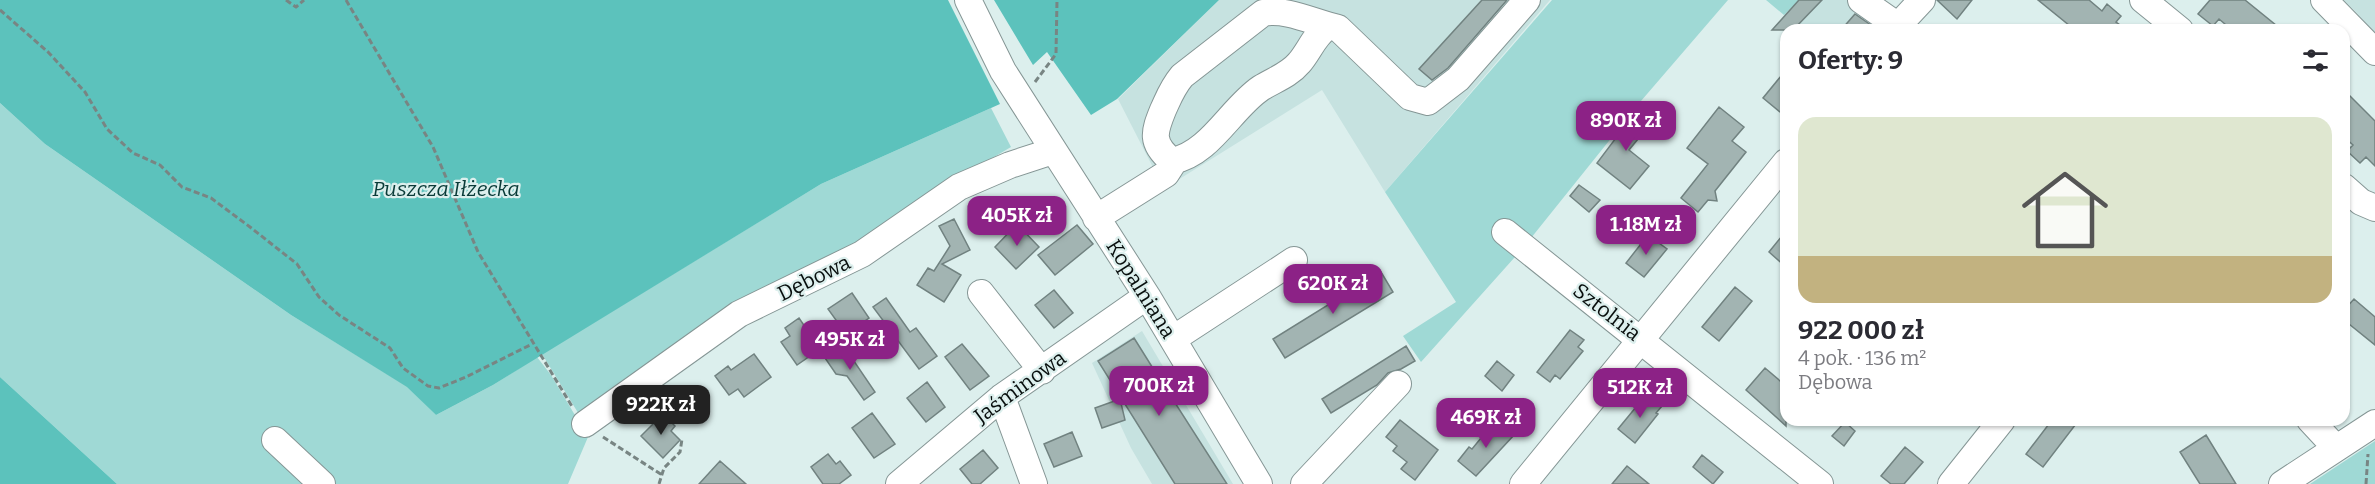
<!DOCTYPE html>
<html lang="pl">
<head>
<meta charset="utf-8">
<style>
  body { margin:0; font-family:Bitter,serif; background:#f2f2f3; color:#2b2b33; height:100vh; display:flex; flex-direction:column; font-size:22px; white-space:nowrap }
  * { box-sizing:border-box; margin:0 }
  p { font-size:20px; color:#7c7c81 }
  .icon { flex:none; width:33px; height:33px; fill:none; stroke:currentColor; stroke-width:2; stroke-linecap:round; stroke-linejoin:round }
  .map { position:relative; flex:1; overflow:hidden }
  .side { position:absolute; left:1780px; top:24px; width:570px; height:402px; display:flex; flex-direction:column; background:#fff; border-radius:18px; box-shadow:0 2px 4px #0004 }
  .side>* { flex:none }
  .price { position:absolute; translate:-50% -51px; padding:0 14px; border-radius:12px; background:#8c2286; color:#fff; font-size:20px; line-height:39px; filter:drop-shadow(0 2px 3px #0008) }
  .price::after { content:''; position:absolute; left:50%; top:36px; width:18px; height:14px; margin-left:-9px; background:inherit; clip-path:polygon(0 0,100% 0,50% 100%) }
  .price.on { background:#222; color:#fff }
  ul { padding:0; list-style:none }
  li { display:grid; align-content:center; gap:12px; height:318px; padding:0 18px }
  li+li { border-top:2px solid #e1e1e2 }
  li span { display:grid; place-items:center; height:186px; border-radius:18px; color:#555 }
  li>.icon { margin-inline-start:auto }
  span .icon { width:108px; height:108px; fill:#fffc; stroke-width:1 }
  li b { font-size:26px }
  h2 { display:flex; justify-content:space-between; align-items:center; height:72px; padding:0 18px; font-size:26px }
  .map>svg:first-child { display:block }
  .built { fill:#c6e2e0 }
  .green { fill:#9fd9d5 }
  .forest { fill:#5cc2bc }
  .building { fill:#a2b4b2; stroke:#718280; stroke-width:1.5 }
  .lines { fill:none; stroke-linecap:round; stroke-linejoin:round }
  .minor-casing { stroke:#859695; stroke-width:28 }
  .path { stroke:#788583; stroke-width:3; stroke-dasharray:6 3; stroke-linecap:butt }
  .minor { stroke:#fff; stroke-width:26 }
  .labels { text-anchor:middle; dominant-baseline:central; stroke-width:4.5; stroke-linejoin:round; paint-order:stroke }
  .park-label { font-size:21px; font-style:italic; fill:#093b38; stroke:#dcefed }
  .street-label { font-size:21px; fill:#080e0d; stroke:#dcefed }
</style>
</head>
<body>
<div class="map">
<svg width="2375" height="484" viewBox="0 0 2375 484">
  <rect width="100%" height="100%" fill="#dcefed"/>
  <path class="built" d="M1219,0H1550L1385,192L1322,90L1157,193L1163,187L1118,99Z
    M1799,0H1848L1884,30H1803L1785,14Z
    M2343,0H2375V33L2354,10Z
    M1142,331L1233,484H1152L1131,448L1092,363Z"/>
  <path class="green" d="M1552,0H1728L1641,101L1523,248L1421,362L1403,336L1456,302L1385,192Z
    M1766,0H1799L1784,15Z
    M0,103L45,144L291,315L408,387L436,415L493,385L537,357L551,375L588,437L568,484H117L0,377Z
    M991,108L1011,147L950,183L897,222L580,416L542,354L821,184Z
    M2375,441V484H2310Z"/>
  <path class="forest" d="M0,0H948L1000,104L821,184L493,385L436,415L407,387L291,315L45,144L0,103Z
    M994,0H1219L1117,99L1091,115L1047,52L1033,65Z
    M0,377L117,484H0Z"/>
  <path class="building" d="M1482,0H1507L1448,68L1432,80L1419,69Z
    M1799,0H1822L1793,30H1772Z
    M1937,0H1972L1957,19Z
    M2038,0H2089L2102,11L2107,4L2121,16L2116,22L2127,30H2075Z
    M2210,0H2245L2282,30H2232L2219,19L2213,26L2198,14Z
    M1855,14L1878,30H1841Z
    M1786,70V104L1780,112L1763,98Z
    M2344,90L2375,121V166L2366,157L2360,163L2347,151L2353,145L2344,137Z
    M1719,107L1744,127L1732,141L1746,152L1715,191L1717,201L1708,200L1698,212L1681,198L1708,164L1687,148Z
    M1637,110L1652,122L1629,150L1649,166L1630,189L1597,163Z
    M1579,185L1600,200L1589,212L1570,196Z
    M954,219L970,250L942,264L961,275L944,302L917,285L928,268L934,271L950,246L939,226Z
    M1017,224L1039,247L1016,269L995,247Z
    M1077,225L1093,244L1055,275L1038,255Z
    M1786,231V267L1769,252Z
    M1648,235L1667,249L1644,277L1626,263Z
    M1381,272L1393,292L1285,358L1273,339Z
    M1735,287L1752,301L1719,341L1702,327Z
    M1054,290L1073,313L1054,328L1035,305Z
    M852,293L869,318L846,334L828,309Z
    M886,298L910,332L916,328L937,356L919,369L873,307Z
    M2354,299L2375,317V345L2344,320V310Z
    M799,318L820,349L797,365L781,342L790,336L785,328Z
    M1570,330L1584,340L1578,347L1583,351L1560,379L1555,375L1550,382L1537,372Z
    M1134,338L1154,370L1227,484H1175L1098,361Z
    M962,344L989,376L970,390L945,357Z
    M843,345L875,392L864,400L847,376L836,374L825,358Z
    M1406,346L1415,361L1401,369L1388,373L1377,385L1331,413L1322,399Z
    M754,354L771,377L744,397L738,389L729,395L715,376L728,366L731,370Z
    M1497,361L1514,375L1502,391L1485,376Z
    M1765,368L1786,386V426L1746,390Z
    M927,382L945,407L926,422L907,398Z
    M1650,396L1662,406L1656,413L1658,414L1635,443L1618,429L1641,401L1644,403Z
    M1120,399L1125,420L1102,428L1095,408Z
    M872,413L895,444L874,458L852,428Z
    M663,414L675,426L671,431L680,440L663,458L641,436Z
    M1400,420L1438,450L1415,480L1401,469L1407,462L1393,451L1397,446L1386,437Z
    M2052,420H2079L2043,467L2026,454Z
    M1495,421L1514,435L1476,476L1458,461L1469,447L1472,449Z
    M1845,422L1855,431L1844,446L1832,436Z
    M1072,432L1082,456L1054,467L1044,444Z
    M2206,435L2236,484H2200L2180,452Z
    M1905,447L1923,462L1904,484H1891L1881,476Z
    M983,450L998,468L980,484H972L960,469Z
    M828,454L836,464L840,461L851,475L839,484H823L811,467Z
    M1702,455L1723,472L1713,484L1693,467Z
    M720,461L746,484H699Z
    M1627,466L1649,484H1612Z"/>
  <g class="lines">
    <g class="minor-casing">
      <path id="minor" d="M968,0L1003,71L1147,296L1259,484
        M1861,0L1898,26
        M2143,0L2180,30
        M2324,0L2375,52
        M1328,27C1315,34 1309,52 1299,63C1289,75 1274,80 1261,88C1231,108 1210,154 1172,161C1150,143 1154,132 1163,110C1169,97 1172,88 1182,76L1263,13C1286,8 1315,23 1338,28L1410,97L1428,102L1458,79L1527,0
        M1894,30L1922,0
        M2344,187L2361,202L2375,208
        M1096,218L1166,174L1175,160
        M1505,232L1820,484
        M981,293L1042,371
        M1173,339L1294,260
        M1002,397L1034,484
        M2310,420L2336,448
        M585,424L739,314L862,254L959,187L1010,165L1053,151
        M275,440L322,484
        M899,484L1002,397L1147,296
        M1304,484L1398,384
        M1523,484L1786,162
        M1951,484L2002,420
        M2282,484L2375,423"/>
    </g>
    <path class="path" d="M286,0L296,7L304,0
      M346,0L433,147L478,252L573,408
      M0,10L48,52L85,92L107,129L133,153L160,165L182,187L211,198L250,227L297,264L319,297L339,315L390,348L403,368L428,386L439,388L466,377L532,344
      M1035,82L1056,54L1057,0
      M603,437L662,475
      M659,484L664,468L680,452L682,439
      M2366,484L2368,454"/>
    <use href="#minor" class="minor"/>
  </g>
  <g class="labels">
    <g class="park-label">
      <text x="446" y="189">Puszcza Iłżecka</text>
    </g>
    <g class="street-label">
      <text transform="translate(814 278) rotate(-26)">Dębowa</text>
      <text transform="translate(1141 289) rotate(58)">Kopalniana</text>
      <text transform="translate(1607 312) rotate(38)">Sztolnia</text>
      <text transform="translate(1020 387) rotate(-36)">Jaśminowa</text>
    </g>
  </g>
</svg>
<b class="price" style="left:1626px;top:152px">890K zł</b>
<b class="price" style="left:1017px;top:247px">405K zł</b>
<b class="price" style="left:1646px;top:256px">1.18M zł</b>
<b class="price" style="left:1333px;top:315px">620K zł</b>
<b class="price" style="left:850px;top:371px">495K zł</b>
<b class="price" style="left:1159px;top:417px">700K zł</b>
<b class="price" style="left:1640px;top:419px">512K zł</b>
<b class="price on" style="left:661px;top:436px">922K zł</b>
<b class="price" style="left:1486px;top:449px">469K zł</b>
<section class="side">
<h2>Oferty: 9<svg class="icon" aria-label="filters" viewBox="0 0 24 24"><path d="M4 7h16M4 17h16"/><circle cx="9" cy="7" r="2"/><circle cx="15" cy="17" r="2"/></svg></h2>
<ul>
<li><span style="background:linear-gradient(#dfe7d0 75%,#c2b280 0)"><svg class="icon" aria-label="home" viewBox="0 0 24 24"><path d="M3 11l9-7 9 7M6 9v11h12V9"/></svg></span><div><b>922 000 zł</b><p>4 pok. · 136 m²</p><p>Dębowa</p></div></li>
</ul>
</section>
</div>
</body>
</html>
